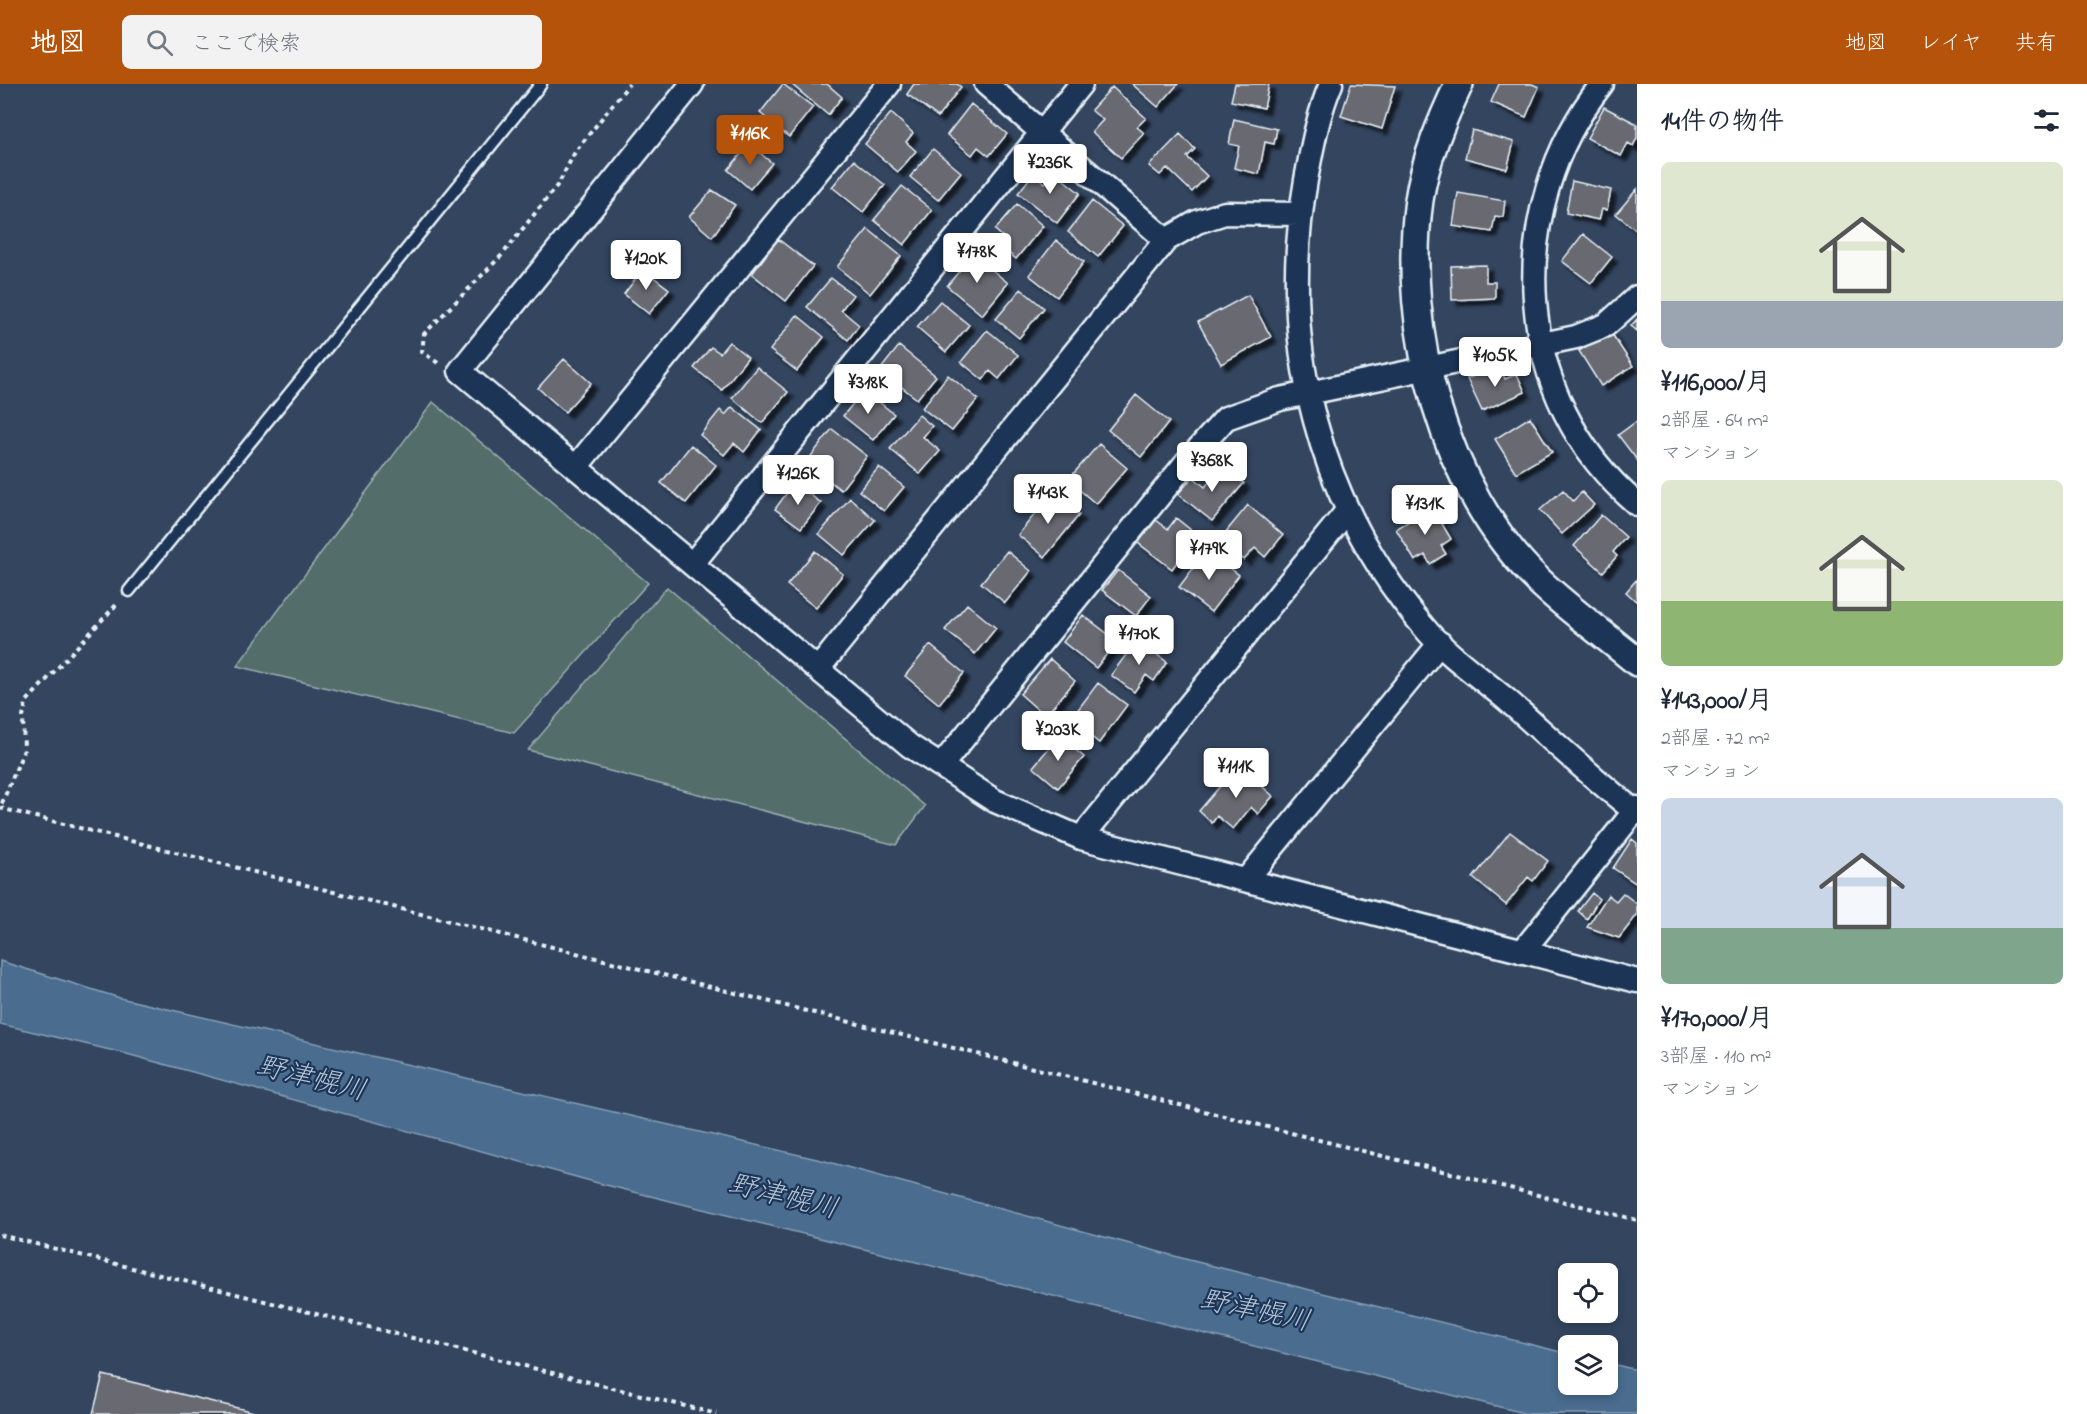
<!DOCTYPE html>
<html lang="ja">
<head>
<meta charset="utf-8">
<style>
  body { margin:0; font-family:"Indie Flower","Klee One",sans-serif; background:#f2f2f3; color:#1f2937; height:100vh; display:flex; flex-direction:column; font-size:22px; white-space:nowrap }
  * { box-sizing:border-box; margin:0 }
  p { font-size:20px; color:#747a83 }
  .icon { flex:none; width:33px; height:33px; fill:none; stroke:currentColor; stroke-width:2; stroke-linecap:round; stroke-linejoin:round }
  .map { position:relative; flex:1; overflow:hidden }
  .panel { display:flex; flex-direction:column; background:#fff; width:450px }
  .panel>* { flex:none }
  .tools { position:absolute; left:1558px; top:1179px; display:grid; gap:12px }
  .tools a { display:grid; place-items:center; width:60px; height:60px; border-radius:9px; background:#fff; box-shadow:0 3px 9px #0003; font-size:30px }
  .price { position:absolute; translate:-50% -51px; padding:0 14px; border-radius:6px; background:#fff; color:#222; font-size:20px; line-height:39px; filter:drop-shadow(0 2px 3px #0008) }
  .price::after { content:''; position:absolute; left:50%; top:36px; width:18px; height:14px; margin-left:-9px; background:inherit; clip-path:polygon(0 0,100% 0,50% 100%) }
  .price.on { background:#b45309; color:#fff }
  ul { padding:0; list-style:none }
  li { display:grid; align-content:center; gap:12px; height:318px; padding:0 24px }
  li span { display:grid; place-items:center; height:186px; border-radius:9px; color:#555 }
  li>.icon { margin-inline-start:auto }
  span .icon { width:108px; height:108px; fill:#fffc; stroke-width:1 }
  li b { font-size:26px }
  h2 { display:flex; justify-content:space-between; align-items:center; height:72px; padding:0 24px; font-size:26px }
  header { display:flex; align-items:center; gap:36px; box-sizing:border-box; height:84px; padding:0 30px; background:#b45309; color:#fff }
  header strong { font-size:28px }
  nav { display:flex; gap:33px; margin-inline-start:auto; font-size:21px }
  .search { width:420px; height:54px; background:#f2f2f3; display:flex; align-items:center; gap:15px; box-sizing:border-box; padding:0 21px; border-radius:9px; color:#747a83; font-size:22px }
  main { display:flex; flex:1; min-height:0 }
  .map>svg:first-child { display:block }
  .green { fill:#536e6b; stroke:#9eb0b2; stroke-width:1.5 }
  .water { fill:#486c8f; stroke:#88a1b9; stroke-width:1.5 }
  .building { fill:#676971; stroke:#e8f1f8; stroke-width:1.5; filter:url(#shadow) }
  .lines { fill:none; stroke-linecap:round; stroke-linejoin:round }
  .service-casing { stroke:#e8f1f8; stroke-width:15 }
  .minor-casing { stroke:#e8f1f8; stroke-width:27 }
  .tertiary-casing { stroke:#e8f1f8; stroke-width:32 }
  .path { stroke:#e8f1f8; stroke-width:4; stroke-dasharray:4.5 4.5; stroke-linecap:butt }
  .service { stroke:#1d3557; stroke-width:10 }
  .minor { stroke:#1d3557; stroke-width:22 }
  .tertiary { stroke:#1d3557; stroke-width:27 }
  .labels { text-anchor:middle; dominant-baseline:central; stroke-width:4.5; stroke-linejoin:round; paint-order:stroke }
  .water-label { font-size:28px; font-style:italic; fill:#b0c2d3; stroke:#1d3557 }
</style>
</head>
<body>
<header>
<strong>地図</strong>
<div class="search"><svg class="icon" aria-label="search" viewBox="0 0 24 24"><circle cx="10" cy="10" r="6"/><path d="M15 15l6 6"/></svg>ここで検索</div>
<nav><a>地図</a><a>レイヤ</a><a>共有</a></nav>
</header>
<main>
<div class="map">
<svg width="1637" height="1330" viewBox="0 0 1637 1330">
  <defs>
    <filter id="shadow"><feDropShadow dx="5.5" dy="5.5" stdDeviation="1.5" flood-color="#0009"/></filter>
  </defs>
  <rect width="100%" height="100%" fill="#33455f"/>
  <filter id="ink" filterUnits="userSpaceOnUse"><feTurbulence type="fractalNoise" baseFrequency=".0167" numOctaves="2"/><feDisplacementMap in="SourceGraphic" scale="12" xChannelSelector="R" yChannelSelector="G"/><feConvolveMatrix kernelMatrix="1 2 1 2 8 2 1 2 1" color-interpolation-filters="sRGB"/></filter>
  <g filter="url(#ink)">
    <path class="green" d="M433,318L648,499L514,649L237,582Z
      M667,503L925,722L896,761L528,666Z"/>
    <path class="water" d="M0,877L120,914L821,1076L1189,1176L1569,1270V1300H1608V1279L1637,1286V1330H1528L598,1099L123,969L0,940Z"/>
    <path class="building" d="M783,0L813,23L789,53L760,29Z
      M791,0H827L842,13L828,31Z
      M914,0H957L961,3L938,33L907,10Z
      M1132,0H1178L1158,23Z
      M1235,0H1269L1264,24L1231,17Z
      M1351,0L1395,2L1382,45L1341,32Z
      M1499,0H1532L1539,3L1526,33L1491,18Z
      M1112,3L1146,34L1137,43L1144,49L1121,74L1092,48L1103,36L1091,26Z
      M971,20L1007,50L989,72L978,63L972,71L947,51Z
      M1604,23L1637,40V54L1633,62L1628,59L1621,72L1587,54Z
      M891,29L913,49L906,58L916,67L898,88L865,60Z
      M1234,35L1277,45L1274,60L1265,58L1259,90L1234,84L1239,62L1229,60Z
      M1472,46L1514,58L1507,85L1465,74Z
      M1180,50L1195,65L1187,73L1207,92L1192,108L1167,84L1160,91L1149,82Z
      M749,60L772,79L750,105L728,86Z
      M933,65L961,88L938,116L910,93Z
      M854,76L885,101L863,128L832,103Z
      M1054,88L1080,109L1057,139L1018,109L1033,90L1045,99Z
      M1572,97L1611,106L1607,126L1602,125L1599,136L1566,129Z
      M902,102L932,126L904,161L874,136Z
      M1637,105V147L1616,130Z
      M712,106L735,121L712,153L689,133Z
      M1458,109L1505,117L1503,133L1495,132L1492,148L1453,142Z
      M1092,117L1123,142L1098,173L1068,148Z
      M1017,120L1043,142L1016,175L998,160L1004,154L995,146Z
      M868,145L901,172L870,210L837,183Z
      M1583,150L1612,173L1591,199L1562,177Z
      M778,155L813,182L786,217L752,190Z
      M1056,156L1084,178L1057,213L1029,191Z
      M973,170L1008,199L982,231L947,202Z
      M1486,181V198H1495V214L1452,216L1451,182Z
      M643,185L669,205L649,230L624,210Z
      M831,194L853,211L841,226L859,241L848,256L807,223Z
      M1021,205L1044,224L1019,254L996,235Z
      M1248,211L1271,253L1221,280L1198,238Z
      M940,217L969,241L946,268L917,243Z
      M797,231L824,253L797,287L770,266Z
      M1637,235V247L1631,242Z
      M987,246L1018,271L999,295L990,287L983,296L961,278Z
      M1610,247L1633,282L1601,302L1579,267Z
      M729,258L748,273L722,306L694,284L711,263L720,269Z
      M899,262L936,292L917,315L880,286Z
      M564,275L591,299L565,328L538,304Z
      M1499,281L1505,295L1517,290L1525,308L1482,327L1467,295Z
      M757,283L788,308L762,339L732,314Z
      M948,291L978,315L952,347L922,324Z
      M864,306L894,330L873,356L843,332Z
      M1136,311L1169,338L1141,373L1108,346Z
      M732,323L761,346L744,368L734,359L724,371L700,351L720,326L725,331Z
      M919,331L932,342L923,353L940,367L920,390L890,365Z
      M1530,333L1552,368L1516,389L1495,355Z
      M1637,337V376L1618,351Z
      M832,345L867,372L841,406L818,388L823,381L811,372Z
      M1099,360L1127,384L1096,420L1068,396Z
      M691,361L716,381L686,419L661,399Z
      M1223,381L1244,399L1212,437L1178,410L1193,393L1205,403Z
      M879,383L904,403L884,427L859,407Z
      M794,399L821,419L801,444L775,425Z
      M1563,406L1573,417L1582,408L1594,421L1562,450L1540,426Z
      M1052,409L1079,431L1045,473L1018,451Z
      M850,414L875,436L844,471L819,450Z
      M1248,421L1283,451L1265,473L1255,464L1244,476L1220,455Z
      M1432,423L1451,455L1441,462L1446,470L1430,480L1425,471L1415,477L1396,445Z
      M1601,431L1626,453L1613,468L1617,472L1603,488L1574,462Z
      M1176,434L1197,451L1172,485L1138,459L1156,436L1168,445Z
      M1207,466L1239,491L1211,528L1179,503Z
      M815,467L843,490L816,524L787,501Z
      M1007,467L1031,487L1005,519L981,499Z
      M1118,486L1151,512L1136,532L1102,506Z
      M1637,495V518L1626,508Z
      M967,520L996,544L975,570L945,546Z
      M1083,531L1117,557L1096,584L1063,558Z
      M1137,556L1167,578L1154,597L1146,591L1134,608L1111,591Z
      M930,561L964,589L939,620L905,592Z
      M1050,575L1075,597L1045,632L1020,610Z
      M1098,599L1127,621L1099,659L1070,636Z
      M1059,652L1084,673L1058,704L1033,683Z
      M1238,681L1273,712L1258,730L1251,723L1233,745L1217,732L1212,739L1199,727Z
      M1510,748L1548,777L1533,797L1528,793L1506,821L1473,794Z
      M1632,755L1637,759V800L1613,784Z
      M1592,809L1599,815L1587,835L1578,827Z
      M1623,809L1637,820V831L1619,854L1587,843L1608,811L1616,817Z
      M103,1291L262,1330H93Z"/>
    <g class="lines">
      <g class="service-casing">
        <path id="service" d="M129,507L541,0"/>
      </g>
      <g class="minor-casing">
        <path id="minor" d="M692,0L460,287L910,662L995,717L1081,754L1637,897
          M986,0L1166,156
          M1331,0C1318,30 1312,64 1306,96C1277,261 1318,421 1428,548C1450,573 1481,594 1507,616C1550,654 1592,694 1637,729
          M1602,0C1502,125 1512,316 1637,420
          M576,383L889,0
          M693,479L1081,0
          M818,585L1166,156L1197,138L1225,129L1300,130
          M941,682L1189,375L1226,334L1280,315L1576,253L1606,241L1637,213
          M1081,754L1347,427
          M1246,796L1440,559
          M1522,868L1637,724"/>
      </g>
      <g class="tertiary-casing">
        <path id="tertiary" d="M1459,0C1442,36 1425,75 1419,116C1401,245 1443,405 1539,497C1569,526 1605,551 1637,578"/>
      </g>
      <path class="path" d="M438,279L422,268L424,250L502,171L559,99L575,68L629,0
        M116,521L26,618L23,633L24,666L0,724L1637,1136
        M0,1151L717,1330"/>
      <use href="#service" class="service"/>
      <use href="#minor" class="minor"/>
      <use href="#tertiary" class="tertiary"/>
    </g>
  </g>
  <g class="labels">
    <g class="water-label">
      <text transform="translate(311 996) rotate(14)">野津幌川</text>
      <text transform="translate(783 1114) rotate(14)">野津幌川</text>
      <text transform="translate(1255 1228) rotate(12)">野津幌川</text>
    </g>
  </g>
</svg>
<div class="tools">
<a><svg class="icon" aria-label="locate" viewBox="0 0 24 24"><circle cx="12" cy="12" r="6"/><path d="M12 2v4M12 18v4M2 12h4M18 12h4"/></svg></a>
<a><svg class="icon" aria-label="layers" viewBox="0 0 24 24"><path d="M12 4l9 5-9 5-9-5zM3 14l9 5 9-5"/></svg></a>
</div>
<b class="price on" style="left:750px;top:82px">¥116K</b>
<b class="price" style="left:1050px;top:111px">¥236K</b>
<b class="price" style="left:977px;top:200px">¥178K</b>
<b class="price" style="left:646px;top:207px">¥120K</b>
<b class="price" style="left:1495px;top:304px">¥105K</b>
<b class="price" style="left:868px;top:331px">¥318K</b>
<b class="price" style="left:1212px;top:409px">¥368K</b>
<b class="price" style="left:798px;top:422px">¥126K</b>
<b class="price" style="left:1048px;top:441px">¥143K</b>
<b class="price" style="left:1425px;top:452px">¥131K</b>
<b class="price" style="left:1209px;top:497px">¥179K</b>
<b class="price" style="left:1139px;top:582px">¥170K</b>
<b class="price" style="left:1058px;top:678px">¥203K</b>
<b class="price" style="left:1236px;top:715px">¥111K</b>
</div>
<section class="panel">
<h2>14件の物件<svg class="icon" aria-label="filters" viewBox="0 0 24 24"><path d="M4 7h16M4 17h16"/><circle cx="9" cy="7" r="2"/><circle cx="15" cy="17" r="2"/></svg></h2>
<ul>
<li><span style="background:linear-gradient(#dfe7d0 75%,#9aa5b1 0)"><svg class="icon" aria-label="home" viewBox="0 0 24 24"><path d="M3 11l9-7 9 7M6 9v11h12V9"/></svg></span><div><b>¥116,000/月</b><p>2部屋 · 64 m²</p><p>マンション</p></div></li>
<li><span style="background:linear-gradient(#dfe7d0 65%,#8fb573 0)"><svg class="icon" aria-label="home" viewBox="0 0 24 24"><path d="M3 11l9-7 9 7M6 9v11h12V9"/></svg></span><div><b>¥143,000/月</b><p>2部屋 · 72 m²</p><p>マンション</p></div></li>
<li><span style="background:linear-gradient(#c9d6e8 70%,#7fa58c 0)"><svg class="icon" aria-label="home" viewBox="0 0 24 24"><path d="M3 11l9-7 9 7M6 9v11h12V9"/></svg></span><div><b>¥170,000/月</b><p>3部屋 · 110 m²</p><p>マンション</p></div></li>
</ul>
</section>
</main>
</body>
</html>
